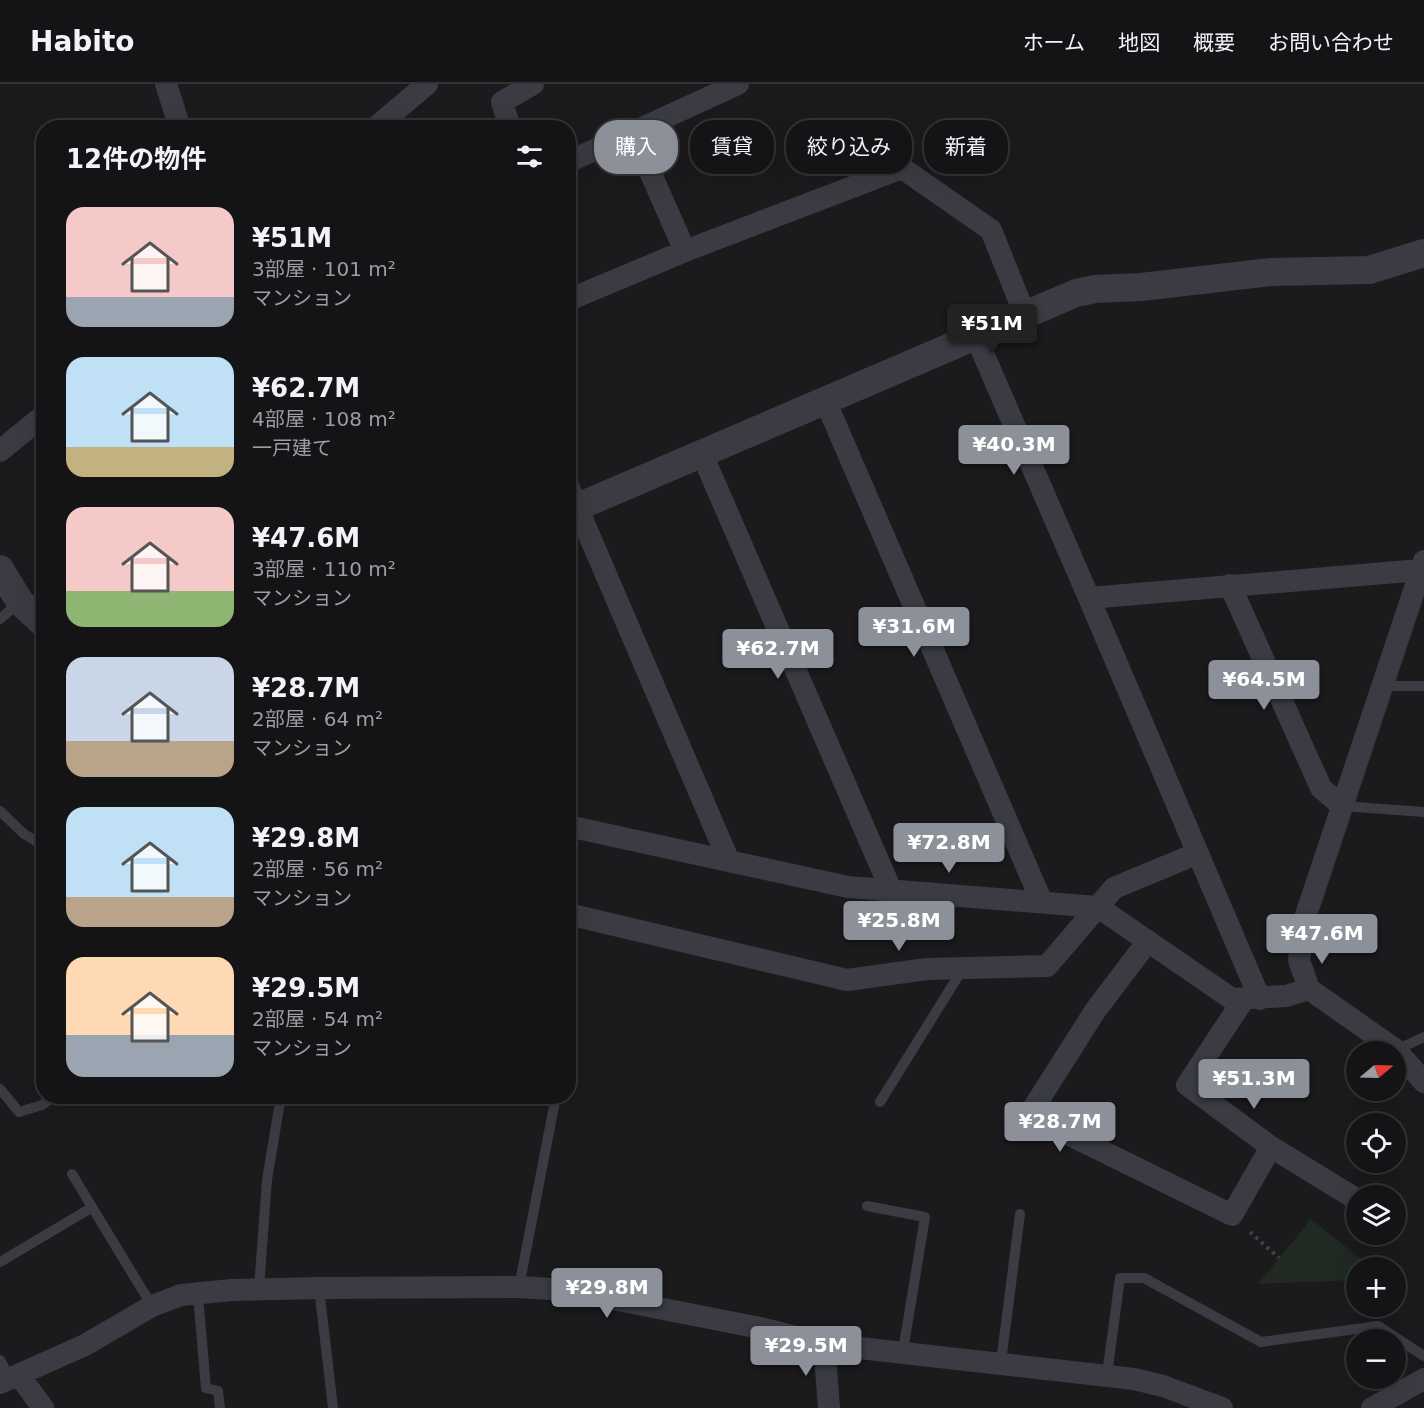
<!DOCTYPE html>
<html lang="ja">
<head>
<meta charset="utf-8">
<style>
  body { margin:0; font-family:"DejaVu Sans","Noto Sans JP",sans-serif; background:#212123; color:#f1f3f6; height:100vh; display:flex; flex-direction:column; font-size:22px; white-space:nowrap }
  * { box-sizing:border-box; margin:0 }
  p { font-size:20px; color:#9d9ea1 }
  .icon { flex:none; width:33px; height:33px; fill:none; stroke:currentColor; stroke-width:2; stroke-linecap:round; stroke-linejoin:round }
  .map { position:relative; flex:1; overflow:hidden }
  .side { position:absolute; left:36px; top:36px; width:540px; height:984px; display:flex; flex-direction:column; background:#141416; border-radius:24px; box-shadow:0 6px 24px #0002,0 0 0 2px #333335 }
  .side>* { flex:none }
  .guide { position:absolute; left:594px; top:36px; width:570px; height:54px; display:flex; gap:12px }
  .needle { width:39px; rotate:71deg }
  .tools { position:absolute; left:1346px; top:957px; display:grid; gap:12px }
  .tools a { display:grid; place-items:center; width:60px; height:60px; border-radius:50%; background:#141416; box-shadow:0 6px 24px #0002,0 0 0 2px #333335; font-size:30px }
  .price { position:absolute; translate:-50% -51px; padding:0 14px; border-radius:6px; background:#8c9099; color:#fff; font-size:20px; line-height:39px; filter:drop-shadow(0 2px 3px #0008) }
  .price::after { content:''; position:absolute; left:50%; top:36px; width:18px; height:14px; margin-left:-9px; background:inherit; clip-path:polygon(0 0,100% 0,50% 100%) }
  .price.on { background:#222; color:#fff }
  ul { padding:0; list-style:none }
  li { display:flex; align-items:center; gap:18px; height:150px; padding:0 30px }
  li span { display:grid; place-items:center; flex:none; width:168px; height:120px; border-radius:18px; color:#555 }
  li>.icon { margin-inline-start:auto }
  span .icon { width:72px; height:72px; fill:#fffc; stroke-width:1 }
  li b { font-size:26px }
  h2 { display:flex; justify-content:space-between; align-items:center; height:72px; padding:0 30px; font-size:26px }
  .pill { padding:0 21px; border-radius:24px; background:#141416; box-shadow:0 6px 24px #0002,0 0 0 2px #333335; font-size:21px; line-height:54px }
  .pill.on { background:#8c9099; color:#fff }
  header { display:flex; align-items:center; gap:36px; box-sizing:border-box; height:84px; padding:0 30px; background:#141416; border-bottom:2px solid #333335 }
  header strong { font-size:28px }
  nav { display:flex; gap:33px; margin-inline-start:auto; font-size:21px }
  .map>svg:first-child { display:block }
  .green { fill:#202922 }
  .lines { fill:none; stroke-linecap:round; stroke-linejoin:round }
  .path { stroke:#41424a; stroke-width:4; stroke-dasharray:3 4.5; stroke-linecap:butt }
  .service { stroke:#3b3b43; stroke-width:10 }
  .minor { stroke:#3b3b43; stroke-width:22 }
  .tertiary { stroke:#3b3b43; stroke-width:28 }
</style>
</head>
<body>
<header>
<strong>Habito</strong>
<nav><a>ホーム</a><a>地図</a><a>概要</a><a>お問い合わせ</a></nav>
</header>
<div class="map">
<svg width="1424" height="1324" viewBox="0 0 1424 1324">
  <rect width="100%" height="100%" fill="#1b1a1d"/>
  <path class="green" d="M1311,1135L1371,1183L1356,1184V1196L1258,1200Z"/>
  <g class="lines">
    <path class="path" d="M1250,1148L1279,1174"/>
    <path class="service" d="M0,535L18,519
      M1382,602H1424
      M1342,722L1424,728
      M0,727L24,750L44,762
      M1396,966L1424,953
      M0,1005L19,1028L42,1021L54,1012
      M880,1018L962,886
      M72,1090L152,1222
      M867,1122L925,1133L903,1267
      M0,1178L91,1124
      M519,1203L556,1012
      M259,1204L267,1096L281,1012
      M319,1204L333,1324
      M198,1211L206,1304L218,1307L220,1324
      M0,1276L10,1294
      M1001,1278L1020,1130
      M1107,1290L1120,1194H1144L1261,1258L1378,1242L1424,1272"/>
    <path class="minor" d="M166,0L180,44
      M375,44L427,0
      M510,44L502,18L533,0
      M633,49L685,167
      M568,78L738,0
      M568,216L685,167L902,84L991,146L1025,231
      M976,253L1089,514
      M825,316L1041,816
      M0,367L44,331
      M702,370L891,806
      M568,402L728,775
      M1424,477L1304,837L1299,876L1309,905L1396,966L1424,998
      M1230,501L1321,704L1342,722
      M568,742L848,803L1098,823L1232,915L1286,912L1309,905
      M568,830L847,896L927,885L1047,882L1114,804L1198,769
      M1148,857L1095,927L1029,1031L1232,1131L1271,1063
      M1244,915L1187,1001L1271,1063L1356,1115
      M1260,915L1089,514L1420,486
      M824,1260L829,1324
      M19,1291L43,1324
      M0,1299L85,1261L152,1222L181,1211L232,1206L319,1204L519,1203L567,1206L760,1244L824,1260L1134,1295L1163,1302L1222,1324
      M1372,1324L1424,1295"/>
    <path class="tertiary" d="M568,427L1076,209L1095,205L1141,203L1271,188L1369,186L1424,169
      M0,485L20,518L44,540"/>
  </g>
</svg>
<div class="tools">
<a><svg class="needle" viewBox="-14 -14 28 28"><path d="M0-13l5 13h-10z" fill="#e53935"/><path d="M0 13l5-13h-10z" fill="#9d9ea1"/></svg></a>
<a><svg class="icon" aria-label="locate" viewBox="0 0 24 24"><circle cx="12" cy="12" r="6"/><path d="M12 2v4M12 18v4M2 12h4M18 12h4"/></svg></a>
<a><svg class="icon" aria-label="layers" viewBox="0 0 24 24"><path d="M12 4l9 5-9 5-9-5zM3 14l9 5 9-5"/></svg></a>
<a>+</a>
<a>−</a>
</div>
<b class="price on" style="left:992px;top:271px">¥51M</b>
<b class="price" style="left:1014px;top:392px">¥40.3M</b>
<b class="price" style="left:914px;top:574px">¥31.6M</b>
<b class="price" style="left:778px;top:596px">¥62.7M</b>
<b class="price" style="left:1264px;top:627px">¥64.5M</b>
<b class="price" style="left:949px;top:790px">¥72.8M</b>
<b class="price" style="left:899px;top:868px">¥25.8M</b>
<b class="price" style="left:1322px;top:881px">¥47.6M</b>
<b class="price" style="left:1254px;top:1026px">¥51.3M</b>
<b class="price" style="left:1060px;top:1069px">¥28.7M</b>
<b class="price" style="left:607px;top:1235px">¥29.8M</b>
<b class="price" style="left:806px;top:1293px">¥29.5M</b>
<div class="guide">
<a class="pill on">購入</a>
<a class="pill">賃貸</a>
<a class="pill">絞り込み</a>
<a class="pill">新着</a>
</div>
<section class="side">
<h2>12件の物件<svg class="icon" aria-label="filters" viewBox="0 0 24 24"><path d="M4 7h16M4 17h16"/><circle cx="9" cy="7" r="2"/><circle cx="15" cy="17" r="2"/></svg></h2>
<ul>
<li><span style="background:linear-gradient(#f6c9c9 75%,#9aa5b1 0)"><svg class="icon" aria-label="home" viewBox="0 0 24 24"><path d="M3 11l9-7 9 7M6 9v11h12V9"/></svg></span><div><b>¥51M</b><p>3部屋 · 101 m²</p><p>マンション</p></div></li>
<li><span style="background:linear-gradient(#bfe0f5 75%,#c2b280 0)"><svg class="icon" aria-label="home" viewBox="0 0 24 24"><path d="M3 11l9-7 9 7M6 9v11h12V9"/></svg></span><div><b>¥62.7M</b><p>4部屋 · 108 m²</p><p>一戸建て</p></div></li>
<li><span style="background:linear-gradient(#f6c9c9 70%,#8fb573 0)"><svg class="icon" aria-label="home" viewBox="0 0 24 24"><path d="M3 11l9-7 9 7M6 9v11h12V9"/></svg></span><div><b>¥47.6M</b><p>3部屋 · 110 m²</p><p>マンション</p></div></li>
<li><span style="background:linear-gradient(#c9d6e8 70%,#b9a48a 0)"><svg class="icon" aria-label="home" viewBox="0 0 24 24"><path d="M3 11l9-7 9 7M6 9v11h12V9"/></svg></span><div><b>¥28.7M</b><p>2部屋 · 64 m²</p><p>マンション</p></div></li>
<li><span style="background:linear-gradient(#bfe0f5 75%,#b9a48a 0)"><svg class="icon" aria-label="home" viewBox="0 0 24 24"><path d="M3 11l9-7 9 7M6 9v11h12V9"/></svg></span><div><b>¥29.8M</b><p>2部屋 · 56 m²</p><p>マンション</p></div></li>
<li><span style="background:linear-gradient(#ffd9b3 65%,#9aa5b1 0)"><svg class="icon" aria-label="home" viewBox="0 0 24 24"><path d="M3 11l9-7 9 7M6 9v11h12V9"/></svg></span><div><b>¥29.5M</b><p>2部屋 · 54 m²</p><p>マンション</p></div></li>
</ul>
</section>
</div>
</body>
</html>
